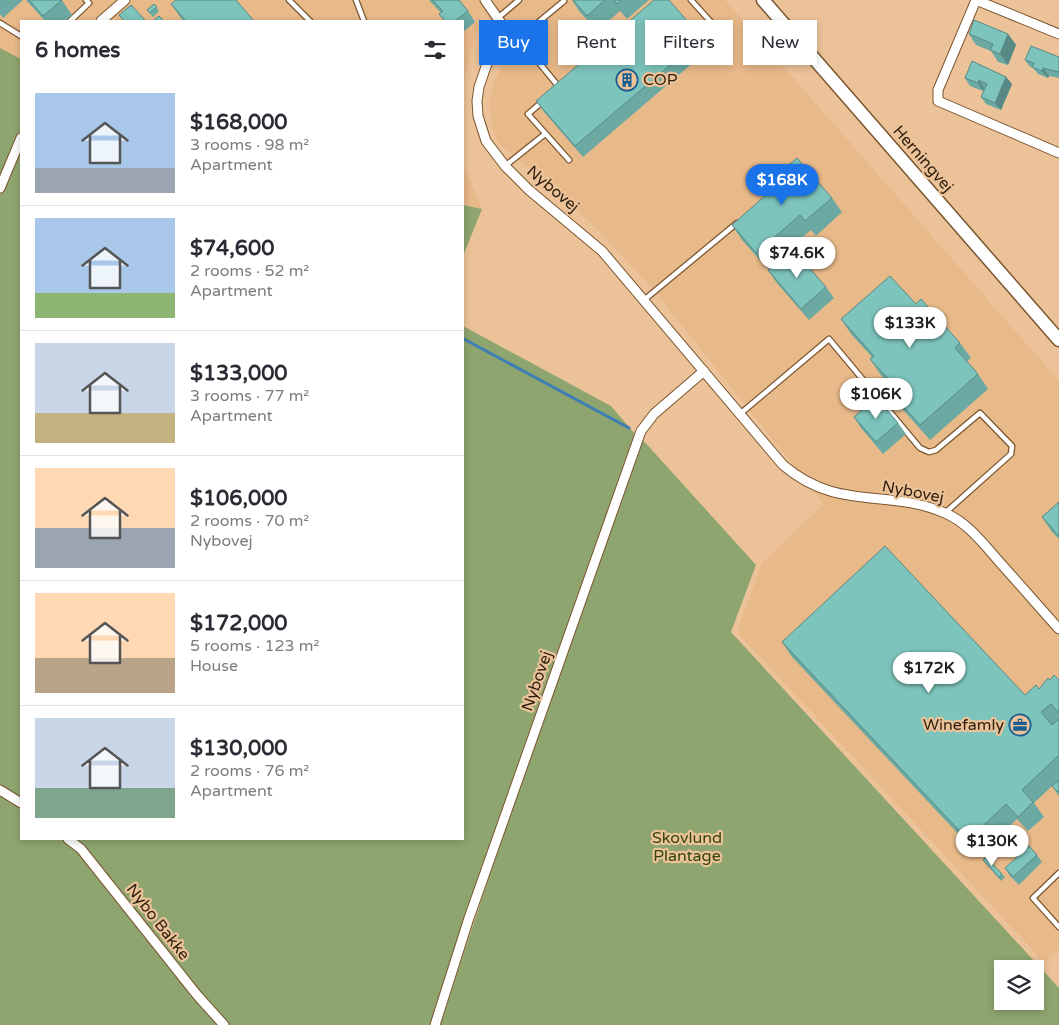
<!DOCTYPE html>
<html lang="en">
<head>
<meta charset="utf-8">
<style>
  body { margin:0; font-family:"Varela Round",sans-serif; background:#f2f2f3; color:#2b2b33; height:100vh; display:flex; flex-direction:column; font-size:19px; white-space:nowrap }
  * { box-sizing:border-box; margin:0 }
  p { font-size:16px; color:#7c7c81 }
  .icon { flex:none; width:28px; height:28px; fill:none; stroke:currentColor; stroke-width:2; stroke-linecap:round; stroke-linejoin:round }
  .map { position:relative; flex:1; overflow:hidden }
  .drawer { position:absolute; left:20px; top:20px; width:444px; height:820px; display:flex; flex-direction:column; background:#fff; border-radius:0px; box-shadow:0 2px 8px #0003 }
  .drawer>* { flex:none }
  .banner { position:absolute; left:479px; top:20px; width:475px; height:45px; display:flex; gap:10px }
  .fabs { position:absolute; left:994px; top:960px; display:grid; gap:10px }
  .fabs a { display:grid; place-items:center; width:50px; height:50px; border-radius:0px; background:#fff; box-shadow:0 2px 8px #0003; font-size:25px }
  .price { position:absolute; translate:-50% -42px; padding:0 11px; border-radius:18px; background:#fff; color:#222; font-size:16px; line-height:32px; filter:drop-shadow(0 1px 2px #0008) }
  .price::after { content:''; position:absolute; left:50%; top:30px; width:15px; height:11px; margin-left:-8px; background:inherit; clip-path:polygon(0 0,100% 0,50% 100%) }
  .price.active { background:#1a73e8; color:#fff }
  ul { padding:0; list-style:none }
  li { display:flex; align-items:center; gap:15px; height:125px; padding:0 15px }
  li+li { border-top:1px solid #e1e1e2 }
  li span { display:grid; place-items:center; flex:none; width:140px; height:100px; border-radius:0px; color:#555 }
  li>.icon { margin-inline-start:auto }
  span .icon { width:60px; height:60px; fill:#fffc; stroke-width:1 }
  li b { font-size:21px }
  h2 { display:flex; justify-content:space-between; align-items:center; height:60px; padding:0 15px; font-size:21px }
  .chip { padding:0 18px; border-radius:0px; background:#fff; box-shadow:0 2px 8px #0003; font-size:18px; line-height:45px }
  .chip.active { background:#1a73e8; color:#fff }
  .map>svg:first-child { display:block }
  .built { fill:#e8b989 }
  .green { fill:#8ea56f; fill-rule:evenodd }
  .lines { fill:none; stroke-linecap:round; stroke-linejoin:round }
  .stream { stroke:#3c7eb5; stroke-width:3 }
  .service-casing { stroke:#7a552e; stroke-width:7 }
  .minor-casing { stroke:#7a552e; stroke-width:11 }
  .secondary-casing { stroke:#7a552e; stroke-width:15 }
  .service { stroke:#fff; stroke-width:4.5 }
  .minor { stroke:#fff; stroke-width:9 }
  .secondary { stroke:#fff; stroke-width:12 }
  .wall { fill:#6ca9a2 }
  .shaded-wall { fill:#588984 }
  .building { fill:#7dc4bc; stroke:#588984 }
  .labels { text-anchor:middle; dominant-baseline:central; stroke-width:4.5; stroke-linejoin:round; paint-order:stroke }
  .poi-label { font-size:16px; fill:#2f1f0f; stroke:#ecc299; text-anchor:start }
  .street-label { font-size:16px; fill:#2f1f0f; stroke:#ecc299 }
  .park-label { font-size:16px; fill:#32450c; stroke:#ecc299 }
</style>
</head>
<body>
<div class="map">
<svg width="1059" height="1025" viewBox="0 0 1059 1025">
  <rect width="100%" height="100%" fill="#ecc299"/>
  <path class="built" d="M0,0H725L1059,381V949L1044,962L737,632L762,563L824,504L652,288L595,227L498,142L492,127L489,103L495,80L512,46L482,12L463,83L462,21H21V59L0,48Z
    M463,163L482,209L463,205Z"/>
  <path class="green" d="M0,48L21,59V839H462L463,326L611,406L635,434L520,758L431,1025H0Z
    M463,205L482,209L463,256L462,205Z
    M642,439L756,565L731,632L1059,988V1025H440L527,762ZM1002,969H1035V1001H1002Z"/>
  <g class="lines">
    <path class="stream" d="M462,338L629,428"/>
    <g class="service-casing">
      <path id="service" d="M289,0L310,21
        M356,0L364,21
        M691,0L710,21
        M499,17L519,0
        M70,21L89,3L86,0
        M0,23L21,36
        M501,23L531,53L559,87
        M518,39L564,1
        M542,102L528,114L569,160
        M505,166L545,134
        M644,300L737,223
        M740,414L829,339L920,448L929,452L936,450L980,413L1012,446L1011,454L945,513
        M1059,873L1033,898L1059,927"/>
    </g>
    <g class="minor-casing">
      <path id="minor" d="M485,0L501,23L479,87L477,101L478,116L486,141L505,166L529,190L602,251L783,465C838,512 887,488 945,513C969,523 986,547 1003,566C1022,587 1040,608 1059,629
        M976,0L938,90V101L1059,153
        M976,0L1059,34
        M101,21L125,0
        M0,188L21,138
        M0,790L21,803
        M68,839L81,849L197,995L224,1025
        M435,1025L469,918L641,431L654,414L704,371"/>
    </g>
    <g class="secondary-casing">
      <path id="secondary" d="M763,0L1059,340"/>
    </g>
    <use href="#service" class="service"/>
    <use href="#minor" class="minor"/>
    <use href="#secondary" class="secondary"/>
  </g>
  <path class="wall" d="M0,0H23L3,18L0,14Z
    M26,0H62L72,15L65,21H45Z
    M429,0H459L468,11L475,22L462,33V21H444L439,14L441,13Z
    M572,0H649L627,19L620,11L597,31L579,11Z
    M154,4L159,11L153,17L147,10Z
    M171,4L254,21H183Z
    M969,34H1008L1016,45L1008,65L998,62L991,51L976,45Z
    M702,38L709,49L583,157L544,112L536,101Z
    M1059,57V78L1049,76L1048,78L1038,74L1033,68L1030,67L1025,60Z
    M1006,77L1012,84L1001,110L986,104L981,97L985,88H984L983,91L970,86L965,78Z
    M770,181L832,198L842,212L816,236L811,230L767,268L742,240L732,225L775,188Z
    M768,270L826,287L834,298L809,320L776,282Z
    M916,304L960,343L971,358L967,361L978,374L988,389L930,440L896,402L886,387L889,384L880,374L870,359L872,357L851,334L841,319Z
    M854,417L898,423L906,434L883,454L861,428Z
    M1059,502V539L1052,532L1042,517Z
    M782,642L1025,695L1039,689L1050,680H1059V796L1052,786L1034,803L1044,817L1028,831L1017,819L978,855L792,657Z
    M1037,855L1042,862L1019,885L1010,876L1005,868Z
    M983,860L1002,874L1005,877L1001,881Z"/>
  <path class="shaded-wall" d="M1008,34L1016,45L1008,65L1000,54Z
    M1043,68L1049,76L1048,78L1042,71Z
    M1006,77L1012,84L1001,110L995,103Z
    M979,80L984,88L983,91L978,83Z"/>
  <path class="building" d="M29,0H62L43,16Z
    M176,0H236L254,21H186L171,4Z
    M432,0H459L468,11L455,21H445L439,14L443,11Z
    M573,0H605L587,16Z
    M614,0H622L617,4Z
    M654,0H669L702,38L575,146L536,101Z
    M154,4L157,7L150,13L147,10Z
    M131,5L146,21H124L119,15Z
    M159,16L164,21H153Z
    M974,20L1008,34L1000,54L990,50L993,44L969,34Z
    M1031,46L1059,57V72L1043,68L1042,71L1032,67L1034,63L1025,60Z
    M972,61L1006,77L995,103L981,97L987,84L979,80L978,83L965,78Z
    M797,158L832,198L805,221L800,215L756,253L732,225L775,187L770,181Z
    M793,249L826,287L801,309L768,270Z
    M890,276L916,304L921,299L960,343L955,348L978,374L920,425L886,387L891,382L870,359L874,356L841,319Z
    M876,397L898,423L876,442L854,417Z
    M1059,502V536L1042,517Z
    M885,546L1025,695L1036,685L1039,689L1048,678L1050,680L1054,675L1059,680V713L1051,704L1041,712L1052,725L1059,719V755L1022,790L1033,802L1018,817L1006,804L968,840L782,642Z
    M1059,780V790L1058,792L1052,786Z
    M1029,846L1037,855L1013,877L1005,868Z
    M986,857L1002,874L999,877L983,860Z"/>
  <defs>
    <g id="building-ring" transform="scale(1.125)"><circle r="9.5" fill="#ecc299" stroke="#195d92" stroke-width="1.5"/><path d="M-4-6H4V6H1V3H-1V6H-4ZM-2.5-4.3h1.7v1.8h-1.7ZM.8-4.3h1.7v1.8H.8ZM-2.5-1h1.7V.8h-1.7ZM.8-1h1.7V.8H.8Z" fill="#195d92"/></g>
    <g id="office-ring" transform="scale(1.125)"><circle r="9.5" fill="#ecc299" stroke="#195d92" stroke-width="1.5"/><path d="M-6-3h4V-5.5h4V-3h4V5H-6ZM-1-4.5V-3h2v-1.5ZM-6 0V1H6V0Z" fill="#195d92"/></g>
  </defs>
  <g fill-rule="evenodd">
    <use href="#building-ring" x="627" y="80"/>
    <use href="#office-ring" x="1020" y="725"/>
  </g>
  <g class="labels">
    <g class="poi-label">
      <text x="643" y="80">COP</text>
      <text x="1004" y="725" text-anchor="end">Winefamly</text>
    </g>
    <g class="street-label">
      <text transform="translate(923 159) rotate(49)">Herningvej</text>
      <text transform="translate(553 189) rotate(40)">Nybovej</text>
      <text transform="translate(913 492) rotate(11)">Nybovej</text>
      <text transform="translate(537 681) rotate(-71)">Nybovej</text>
      <text transform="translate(158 922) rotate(52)">Nybo Bakke</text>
    </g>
    <g class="park-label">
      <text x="687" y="838">Skovlund<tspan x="687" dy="18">Plantage</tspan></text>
    </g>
  </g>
</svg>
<div class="fabs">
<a><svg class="icon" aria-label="layers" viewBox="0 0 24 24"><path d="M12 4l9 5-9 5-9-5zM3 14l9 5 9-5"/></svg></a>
</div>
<b class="price active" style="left:782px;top:206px">$168K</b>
<b class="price" style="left:797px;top:279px">$74.6K</b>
<b class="price" style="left:910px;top:349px">$133K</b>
<b class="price" style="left:876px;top:420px">$106K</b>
<b class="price" style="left:929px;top:694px">$172K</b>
<b class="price" style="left:992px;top:867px">$130K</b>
<div class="banner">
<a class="chip active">Buy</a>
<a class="chip">Rent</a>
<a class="chip">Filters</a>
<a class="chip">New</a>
</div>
<section class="drawer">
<h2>6 homes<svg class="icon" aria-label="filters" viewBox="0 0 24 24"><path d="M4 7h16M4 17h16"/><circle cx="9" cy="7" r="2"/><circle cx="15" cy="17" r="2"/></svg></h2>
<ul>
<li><span style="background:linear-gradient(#a9c7e8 75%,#9aa5b1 0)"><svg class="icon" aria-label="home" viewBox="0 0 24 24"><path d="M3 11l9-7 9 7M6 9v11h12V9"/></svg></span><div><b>$168,000</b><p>3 rooms · 98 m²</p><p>Apartment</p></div></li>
<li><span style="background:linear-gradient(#a9c7e8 75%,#8fb573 0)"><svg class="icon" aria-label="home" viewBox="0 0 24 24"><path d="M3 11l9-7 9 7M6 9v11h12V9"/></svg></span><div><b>$74,600</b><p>2 rooms · 52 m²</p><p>Apartment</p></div></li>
<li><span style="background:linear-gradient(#c9d6e8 70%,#c2b280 0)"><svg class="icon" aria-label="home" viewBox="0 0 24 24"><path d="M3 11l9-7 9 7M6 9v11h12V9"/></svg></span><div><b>$133,000</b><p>3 rooms · 77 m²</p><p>Apartment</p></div></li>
<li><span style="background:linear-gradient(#ffd9b3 60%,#9aa5b1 0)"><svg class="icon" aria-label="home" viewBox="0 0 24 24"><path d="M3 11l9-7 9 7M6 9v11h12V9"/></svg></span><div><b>$106,000</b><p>2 rooms · 70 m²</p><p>Nybovej</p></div></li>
<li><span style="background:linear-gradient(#ffd9b3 65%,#b9a48a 0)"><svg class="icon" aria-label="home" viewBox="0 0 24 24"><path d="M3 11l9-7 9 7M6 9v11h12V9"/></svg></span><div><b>$172,000</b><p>5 rooms · 123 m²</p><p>House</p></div></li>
<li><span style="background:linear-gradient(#c9d6e8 70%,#7fa58c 0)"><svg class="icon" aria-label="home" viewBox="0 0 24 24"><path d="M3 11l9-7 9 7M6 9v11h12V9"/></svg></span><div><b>$130,000</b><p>2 rooms · 76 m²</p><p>Apartment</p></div></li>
</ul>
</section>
</div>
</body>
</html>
